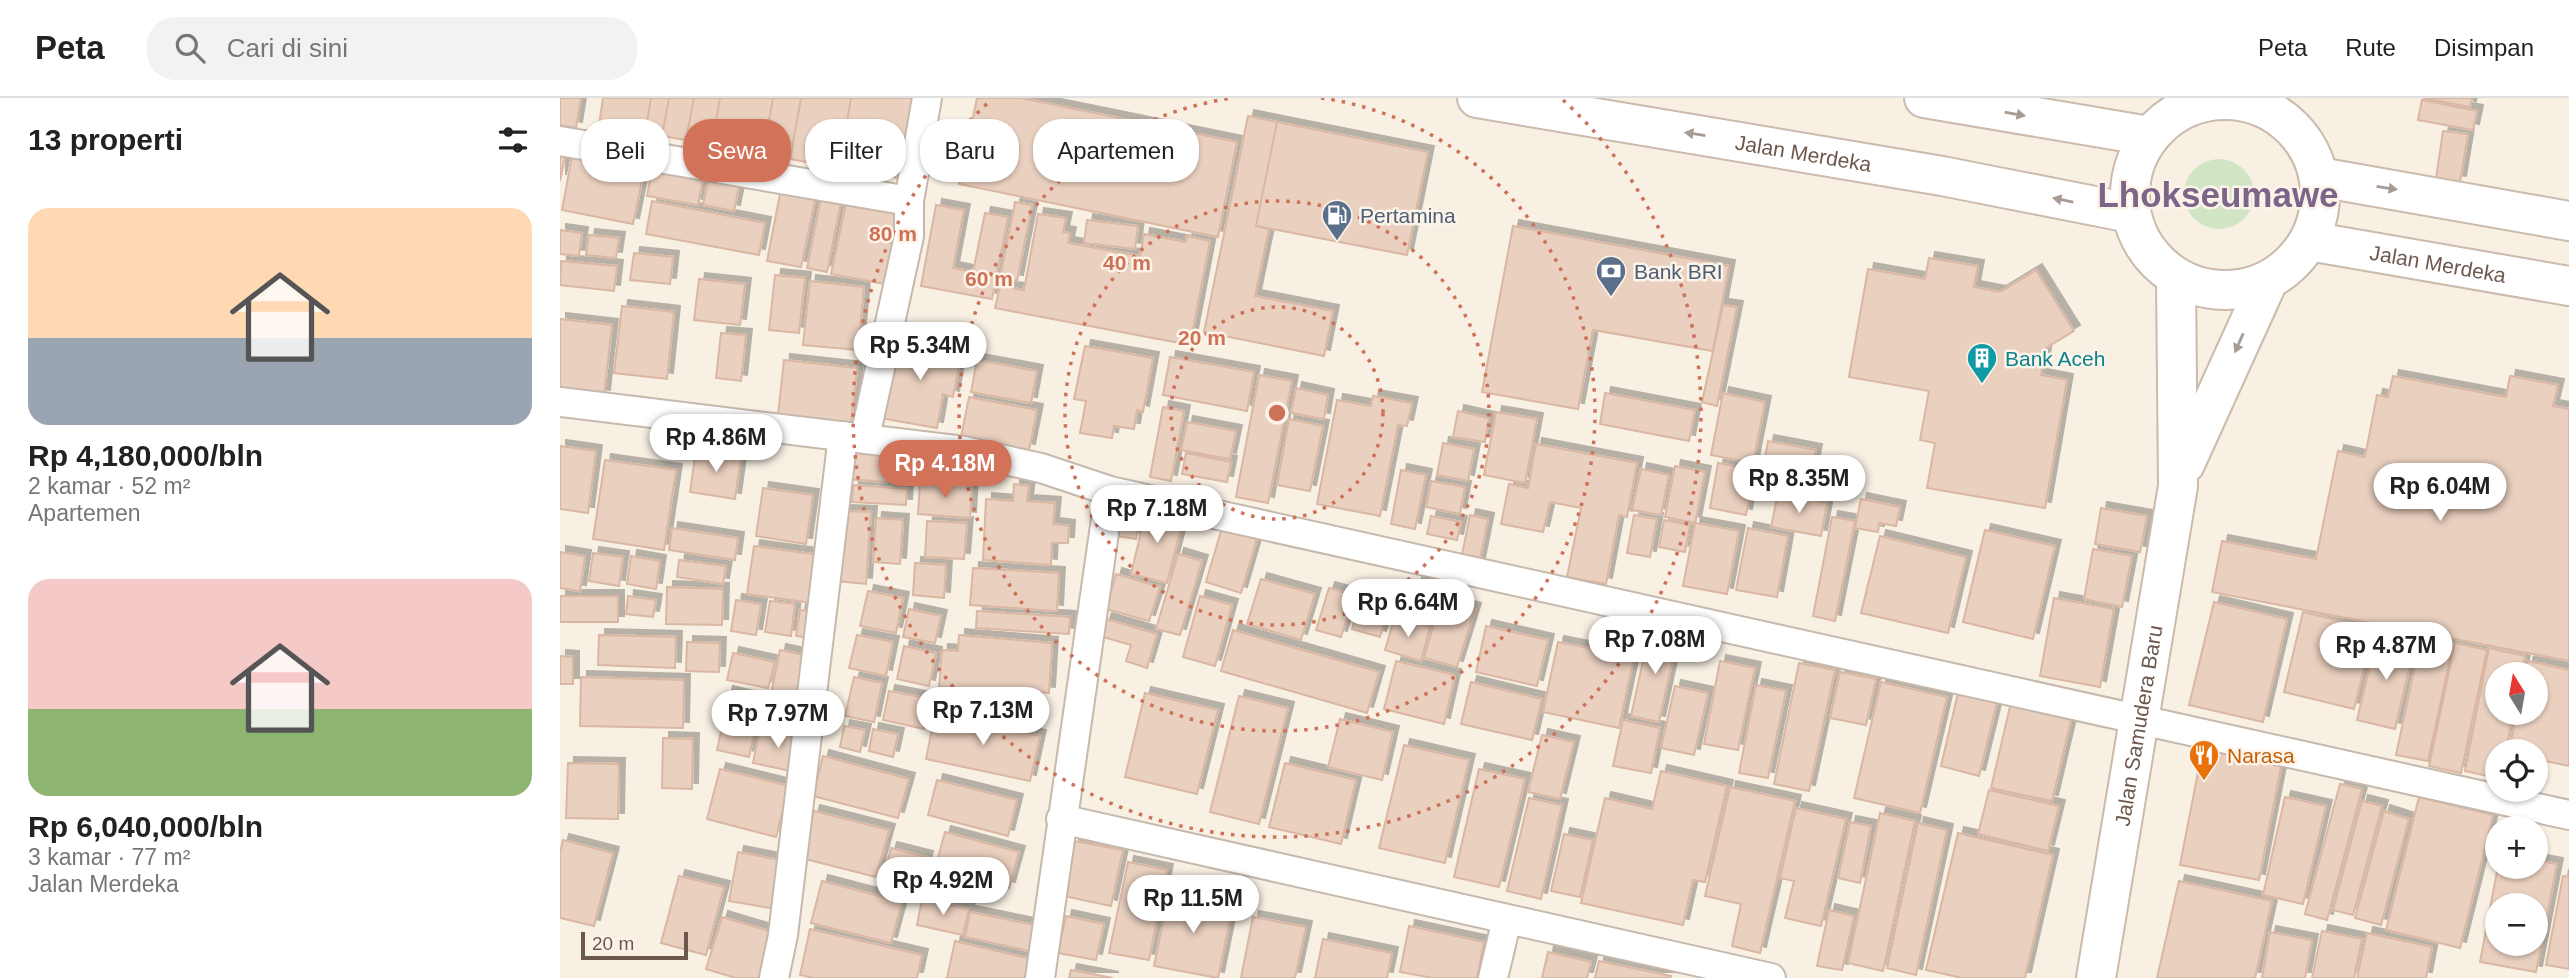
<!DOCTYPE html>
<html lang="id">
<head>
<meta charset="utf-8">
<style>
  body { margin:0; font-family:Arial,sans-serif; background:#f2f2f2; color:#222; height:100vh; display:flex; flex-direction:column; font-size:26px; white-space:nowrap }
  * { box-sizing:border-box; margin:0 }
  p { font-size:23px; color:#767676 }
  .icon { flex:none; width:38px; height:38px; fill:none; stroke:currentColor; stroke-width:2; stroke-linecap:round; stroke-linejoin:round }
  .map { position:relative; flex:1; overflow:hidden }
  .panel { display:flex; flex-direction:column; background:#fff; width:560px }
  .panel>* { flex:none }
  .hud { position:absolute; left:21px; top:21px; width:665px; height:63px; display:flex; gap:14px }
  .needle { width:46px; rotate:349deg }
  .controls { position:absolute; left:1925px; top:564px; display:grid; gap:14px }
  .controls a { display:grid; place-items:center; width:63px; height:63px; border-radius:50%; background:#fff; box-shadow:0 2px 5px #0004; font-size:35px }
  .scale { position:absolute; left:21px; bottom:18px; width:107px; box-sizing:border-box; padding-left:7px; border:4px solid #6d584d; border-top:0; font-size:19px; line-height:24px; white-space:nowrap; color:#6d584d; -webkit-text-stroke:5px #fcf4e9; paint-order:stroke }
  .price { position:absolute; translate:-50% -60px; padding:0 16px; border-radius:24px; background:#fff; color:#222; font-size:23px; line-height:46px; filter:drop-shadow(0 2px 4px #0008) }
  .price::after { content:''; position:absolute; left:50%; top:42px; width:21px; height:16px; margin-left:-10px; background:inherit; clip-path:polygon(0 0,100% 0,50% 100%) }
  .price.on { background:#d27359; color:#fff }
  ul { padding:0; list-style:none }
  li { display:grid; align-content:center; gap:14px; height:371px; padding:0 28px }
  li span { display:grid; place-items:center; height:217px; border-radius:21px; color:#555 }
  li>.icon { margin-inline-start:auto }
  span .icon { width:126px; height:126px; fill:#fffc; stroke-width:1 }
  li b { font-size:30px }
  h2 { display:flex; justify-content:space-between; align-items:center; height:84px; padding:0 28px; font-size:30px }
  .pill { padding:0 24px; border-radius:28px; background:#fff; box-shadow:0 2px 5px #0004; font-size:24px; line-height:63px }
  .pill.on { background:#d27359; color:#fff }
  header { display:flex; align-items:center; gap:42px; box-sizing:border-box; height:98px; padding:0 35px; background:#fff; border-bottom:2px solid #e0e0e0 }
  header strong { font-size:33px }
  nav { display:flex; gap:38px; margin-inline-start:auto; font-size:24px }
  .search { width:490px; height:63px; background:#f2f2f2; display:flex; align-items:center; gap:18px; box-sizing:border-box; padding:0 24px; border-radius:28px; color:#767676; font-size:26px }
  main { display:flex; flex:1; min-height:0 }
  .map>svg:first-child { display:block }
  .green { fill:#d1e4c4 }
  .building { fill:#ead0bf; stroke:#dab7a2; stroke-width:2; fill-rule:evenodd; filter:url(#shadow) }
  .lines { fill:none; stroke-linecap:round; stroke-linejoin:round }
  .street-casing { stroke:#c7b8ac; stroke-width:32 }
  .secondary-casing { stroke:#ccbaac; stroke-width:42 }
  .street { stroke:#fff; stroke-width:28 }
  .secondary { stroke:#fff; stroke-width:38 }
  .oneway { fill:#a79b94 }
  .ring { fill:none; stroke:#cd7258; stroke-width:3.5; stroke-dasharray:3.5 7 }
  .labels { text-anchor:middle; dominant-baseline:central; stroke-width:5; stroke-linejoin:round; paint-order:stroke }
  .street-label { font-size:21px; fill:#6d584d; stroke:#fcf4e9 }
  .service-label { font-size:21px; fill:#4e5e75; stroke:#fcf4e9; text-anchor:start }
  .culture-label { font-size:21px; fill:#0d838f; stroke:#fcf4e9; text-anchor:start }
  .food-label { font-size:21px; fill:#c56008; stroke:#fcf4e9; text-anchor:start }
  .town-label { font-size:35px; font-weight:bold; fill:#7c6589; stroke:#fcf4e9 }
  .centre { fill:#cd7258; stroke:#fcf4e9; stroke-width:3.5 }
  .ring-label { font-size:21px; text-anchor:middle; font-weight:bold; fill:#cd7258; stroke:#fcf4e9; stroke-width:5; stroke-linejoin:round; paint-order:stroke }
</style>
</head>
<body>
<header>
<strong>Peta</strong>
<div class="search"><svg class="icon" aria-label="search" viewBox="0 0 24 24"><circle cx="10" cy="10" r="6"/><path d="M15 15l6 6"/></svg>Cari di sini</div>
<nav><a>Peta</a><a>Rute</a><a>Disimpan</a></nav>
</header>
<main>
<section class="panel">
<h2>13 properti<svg class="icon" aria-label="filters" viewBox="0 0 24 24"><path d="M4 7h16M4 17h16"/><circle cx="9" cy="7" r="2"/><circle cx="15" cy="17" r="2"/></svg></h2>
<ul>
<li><span style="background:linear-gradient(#ffd9b3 60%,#9aa5b1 0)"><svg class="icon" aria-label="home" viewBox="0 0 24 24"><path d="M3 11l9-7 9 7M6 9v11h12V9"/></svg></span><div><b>Rp 4,180,000/bln</b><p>2 kamar · 52 m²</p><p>Apartemen</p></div></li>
<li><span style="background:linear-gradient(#f6c9c9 60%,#8fb573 0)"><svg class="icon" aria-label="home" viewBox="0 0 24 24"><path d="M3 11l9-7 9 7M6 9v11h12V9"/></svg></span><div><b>Rp 6,040,000/bln</b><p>3 kamar · 77 m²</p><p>Jalan Merdeka</p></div></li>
</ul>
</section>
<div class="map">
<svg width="2009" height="880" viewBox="0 0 2009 880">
  <defs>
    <filter id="shadow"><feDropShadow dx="6" dy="-6" stdDeviation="0" flood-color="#0004"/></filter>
  </defs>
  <rect width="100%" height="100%" fill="#f8f0e3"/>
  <path class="green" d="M1624 96a35 35 0 1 1 70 0a35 35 0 1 1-70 0Z"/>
  <path class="building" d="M0,0H21L16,30L0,27Z
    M43,0H91L85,35L39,27Z
    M91,0H109L102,38L85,35Z
    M109,0H134L126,42L102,38Z
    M134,0H160L152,47L126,42Z
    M160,0H213L203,56L152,47Z
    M213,0H241L230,61L203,56Z
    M241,0H291L279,70L230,61Z
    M291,0H354L339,80L279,70Z
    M417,0H461L677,44L658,139L399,86Z
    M1863,0H1912L1910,9Z
    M1862,2L1917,13L1913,32L1858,22Z
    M688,18L717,24L696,128L709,131L695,198L773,213L764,258L644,234Z
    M717,24L868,54L847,157L696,128Z
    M1883,33L1908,36L1900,84L1876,81Z
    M0,53L6,54L0,83Z
    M13,53L85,68L73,126L2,112Z
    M93,65L144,76L138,107L87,98Z
    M149,78L180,84L174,113L143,107Z
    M221,91L256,98L241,169L207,163Z
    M261,100L281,104L267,174L247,170Z
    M92,103L205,125L199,157L86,136Z
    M455,104L472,107L457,183L440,180Z
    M286,105L338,115L325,186L271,176Z
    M376,107L404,112L393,170L413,174L425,115L448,119L432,201L361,188Z
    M478,116L506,120L503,134L510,135L508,145L580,158L584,136L626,144L627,138L650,143L630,247L435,210L440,188L464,192Z
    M527,122L578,128L575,151L524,145Z
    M953,128L1169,168L1153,253L1033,232L1018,311L922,294Z
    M0,132L22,135L19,158L0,156Z
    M29,137L59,140L56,160L26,157Z
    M74,155L113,159L110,186L70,182Z
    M1369,160L1418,168L1414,189L1440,194L1476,172L1514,233L1486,250L1481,277L1507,282L1485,410L1367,390L1375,345L1360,342L1369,293L1289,279L1308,171L1365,181Z
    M1,163L57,168L54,193L0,187Z
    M215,177L245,180L239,235L209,232Z
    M139,181L185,186L180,227L134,222Z
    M250,183L304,189L298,252L243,247Z
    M1163,207L1177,209L1157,308L1142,304Z
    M62,208L114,214L107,281L54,275Z
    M0,221L52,227L44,298L0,293Z
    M161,235L186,237L181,283L156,280Z
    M334,241L382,250L384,244L403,247L393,299L383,296L377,330L320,320Z
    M525,248L593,260L583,314L577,312L574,331L554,328L552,340L520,335L526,303L514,301Z
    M610,259L694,274L687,313L603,297Z
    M224,262L297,270L291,326L218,317Z
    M417,262L477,273L471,305L411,294Z
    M699,277L732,283L708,405L676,399Z
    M1833,278L1946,299L1950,278L1998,287L1993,308L2009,311V563L1652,494L1662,443L1756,461L1778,353L1805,359L1817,297L1828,299Z
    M736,290L768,297L764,321L731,315Z
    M1045,295L1135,312L1129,343L1040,326Z
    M1163,295L1205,304L1193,365L1151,357Z
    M813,298L852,305L847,328L838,327L820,418L757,406L777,302L811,308Z
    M409,299L477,312L469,352L401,339Z
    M603,309L624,313L611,383L590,379Z
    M898,313L929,320L925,344L893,339Z
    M936,314L977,321L965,385L924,377Z
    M729,321L763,328L750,393L717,387Z
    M627,324L676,333L670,361L621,352Z
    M1208,343L1256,352L1251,379L1203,370Z
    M883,345L914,351L908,383L877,377Z
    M976,346L1077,365L1067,419L1059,417L1046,486L1007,479L1021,410L990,404L983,434L941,426L949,386L968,390Z
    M0,348L36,353L28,415L0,411Z
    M136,352L181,358L175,401L130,394Z
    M286,352L331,354L329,384L284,381Z
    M626,355L671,364L667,384L622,376Z
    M45,362L116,372L104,452L33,441Z
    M1158,365L1195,372L1186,417L1150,410Z
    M1115,368L1145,374L1135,425L1105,419Z
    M1081,371L1109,377L1101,417L1072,412Z
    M841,372L866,377L855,431L831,426Z
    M871,383L905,389L900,416L866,409Z
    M360,384L412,387L410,420L358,416Z
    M454,386L469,388L467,403L495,405L493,426L509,428L508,445H492L491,467L423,462L426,401L453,403Z
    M293,387L347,391L346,407L292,404Z
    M203,390L253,397L246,446L196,438Z
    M1218,395L1267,405L1261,438L1211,429Z
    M1301,401L1340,409L1336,428L1319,425L1318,434L1295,430Z
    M587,409L624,418L607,485L571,476Z
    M1541,410L1587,418L1580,454L1535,446Z
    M282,413L311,414L306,486L277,483Z
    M910,417L928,421L919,466L901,462Z
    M1074,417L1097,421L1090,459L1067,455Z
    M871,418L901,424L897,442L867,436Z
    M560,419L579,422L576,441L557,438Z
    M1272,419L1295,423L1275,523L1253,518Z
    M316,420L343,422L340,466L313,464Z
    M1104,422L1130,427L1125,454L1099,449Z
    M367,423L407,425L404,461L365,459Z
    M1135,425L1179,433L1167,496L1123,488Z
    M663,426L698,437L681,495L646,484Z
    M112,430L178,440L175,462L109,452Z
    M1188,430L1228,438L1217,499L1176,492Z
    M1425,432L1495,448L1473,541L1403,524Z
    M1320,438L1406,459L1388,535L1301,515Z
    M194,448L260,457L252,505L187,496Z
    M1533,451L1572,458L1562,509L1524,501Z
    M0,454L25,458L20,493L0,490Z
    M33,455L63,459L59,488L29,483Z
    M618,456L642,463L620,537L596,531Z
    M71,458L100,463L96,491L67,486Z
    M119,462L166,468L163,486L117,479Z
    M355,465L386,467L384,500L353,497Z
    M413,470L499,475L497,513L410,507Z
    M556,476L600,489L589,523L546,511Z
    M701,481L755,496L741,542L687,526Z
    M857,482L877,488L868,521L848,515Z
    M107,489L163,491L162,527L106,526Z
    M769,490L794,497L781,539L756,532Z
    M308,493L343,500L336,535L300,528Z
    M0,498H58V524H0Z
    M68,498L96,502L93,519L66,516Z
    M640,498L672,507L655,568L623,559Z
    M1494,500L1554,511L1540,589L1480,578Z
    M881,501L915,511L897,569L864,560Z
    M176,502L201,506L196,537L171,533Z
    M210,503L235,506L231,538L205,534Z
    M800,504L828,512L820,539L792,531Z
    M1654,504L1727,521L1703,624L1629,607Z
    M349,511L381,518L375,545L343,539Z
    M240,512L260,515L256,541L236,538Z
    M417,513L510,519L509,536L416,530Z
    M1743,514L1814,531L1794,611L1724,594Z
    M835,518L870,529L861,563L825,552Z
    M546,521L597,536L587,570L566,563L571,547L540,538Z
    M926,528L988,542L977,588L916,574Z
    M1090,531L1118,537L1099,624L1071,618Z
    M673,532L819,574L807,615L661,573Z
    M39,537L116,539L115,570L38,567Z
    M297,537L333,544L326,578L289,570Z
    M399,537L492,545L489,595L460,593L458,609L395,604L396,590L379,589L382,552L398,553Z
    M1817,537L1855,546L1835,631L1797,622Z
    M1861,540L1893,547L1868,663L1836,657Z
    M127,544L160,545L159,574L126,573Z
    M998,544L1074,559L1059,630L983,614Z
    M1895,545L1927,552L1901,675L1869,668Z
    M344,548L376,555L369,588L337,581Z
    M1929,550L1965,558L1961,576H1937V614H1953L1946,653H1937V680L1905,673Z
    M220,552L254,559L241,618L208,611Z
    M173,555L215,564L208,590L167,582Z
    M0,558L13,559V586H0Z
    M836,563L895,577L884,626L824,611Z
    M1160,563L1195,570L1178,652L1144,646Z
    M1968,563L2009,572V668L1976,661V653H1949L1957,614H1976V576H1965Z
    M1239,565L1275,572L1249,693L1214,686Z
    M1280,574L1316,581L1306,627L1270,620Z
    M21,579L124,582L123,630L20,628Z
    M294,579L322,585L314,624L285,618Z
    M911,584L982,601L972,642L901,626Z
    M1321,584L1387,599L1360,715L1294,700Z
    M1196,587L1226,593L1208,680L1179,675Z
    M1115,588L1148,595L1134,657L1101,650Z
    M329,593L371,601L364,631L323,622Z
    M167,594L201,602L197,617L163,610Z
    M585,595L658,612L637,696L565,679Z
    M1398,595L1437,604L1419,678L1381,668Z
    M679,598L728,610L699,726L650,714Z
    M1452,600L1513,614L1492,703L1431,690Z
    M375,616L480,638L470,683L366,661Z
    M164,620L196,627L189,659L157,652Z
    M780,621L833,634L822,682L768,669Z
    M1063,622L1100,630L1091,675L1053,668Z
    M284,628L305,632L300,654L280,649Z
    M200,629L244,639L236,674L193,665Z
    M313,631L338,636L333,659L309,653Z
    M982,637L1014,644L1000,701L968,694Z
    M103,640L133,641L132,691L102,690Z
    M1644,643L1723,659L1699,782L1620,767Z
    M844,647L909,662L885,765L819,750Z
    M263,658L349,681L338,720L253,698Z
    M8,665L59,666L58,721L6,720Z
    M725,665L796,682L781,746L709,729Z
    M160,671L229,688L216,739L147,721Z
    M919,671L965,681L939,789L894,779Z
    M1101,673L1167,688L1145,784L1133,782L1123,827L1021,805L1045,700L1092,711Z
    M377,682L457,702L448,738L368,717Z
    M1780,686L1802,691L1767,822L1745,816Z
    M1170,689L1235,703L1200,855L1172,848L1181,806L1145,798Z
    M1429,692L1499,708L1488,753L1418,736Z
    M1725,699L1766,708L1743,806L1703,797Z
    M1859,699L1933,717L1900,850L1826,832Z
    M969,700L1002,707L981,801L947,793Z
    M1802,703L1822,708L1793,817L1773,812Z
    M1236,710L1286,721L1261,828L1225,820L1234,783L1220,780Z
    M254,713L329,732L316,779L241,760Z
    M1824,713L1849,721L1821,827L1795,820Z
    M1320,715L1355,723L1323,873L1288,865Z
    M1290,724L1311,728L1300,785L1278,780Z
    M1358,725L1387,732L1356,877L1327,870Z
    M385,734L459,754L449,790L375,771Z
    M1398,735L1493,757L1465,880H1402L1366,872Z
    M1004,736L1033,742L1020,799L991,793Z
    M3,742L53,755L34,828L0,820V755Z
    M514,743L563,752L551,808L504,798Z
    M331,750L367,759L356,804L319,794Z
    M178,754L224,763L216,811L169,803Z
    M1976,762L1997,766L1976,874L1920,864L1938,768H1976ZM1937,807H1976V845H1937Z
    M568,764L607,772L589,862L549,855Z
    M365,776L402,782L398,802L361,796Z
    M119,778L164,789L146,857L101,845Z
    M2003,778L2009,779V871L1986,867Z
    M262,783L342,804L331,845L251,825Z
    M1619,783L1712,803L1695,880H1597Z
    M609,795L673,807L658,880L594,868Z
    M362,801L409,811L403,837L357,827Z
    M1269,812L1294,818L1282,872L1257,868Z
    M410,814L474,827L469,853L405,839Z
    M506,818L544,826L536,862L498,855Z
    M162,819L216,835L202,880H176L146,871Z
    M693,819L746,829L735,880H681Z
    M849,828L924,844L917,880H873L840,874Z
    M250,831L362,857L357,880H254L240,877Z
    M1762,833L1802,841L1794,880H1752Z
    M1710,834L1752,842L1745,880H1702Z
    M1807,835L1872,849L1866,880H1797Z
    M763,841L832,855L827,880H755Z
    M395,843L475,862L471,880H387Z
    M988,854L1031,864L1027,880H982Z
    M1039,863L1111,878L1110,880H1035Z
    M511,872L553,880H509Z"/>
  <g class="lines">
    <g class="street-casing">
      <path id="street" d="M0,43L349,103
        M0,304L404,353L481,370L550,393L2009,717
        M305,339L349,138V103L367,0
        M501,721L1211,880
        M214,880L223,837L283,338
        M480,880L550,393
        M933,880L947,821"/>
    </g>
    <g class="secondary-casing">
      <g id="secondary">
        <path id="s1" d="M917,0L1382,78L1570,115"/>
        <path d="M1364,0L1589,38"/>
        <circle cx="1665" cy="97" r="95"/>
        <path d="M1759,79L2009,123"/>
        <path id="s2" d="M1749,143L2009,188"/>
        <path d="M1625,366L1708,183"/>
        <path id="s3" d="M1536,880L1618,388L1616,181"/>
      </g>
    </g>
    <use href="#street" class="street"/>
    <use href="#secondary" class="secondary"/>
  </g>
  <defs><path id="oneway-solid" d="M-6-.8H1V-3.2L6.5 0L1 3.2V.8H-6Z" transform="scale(1.75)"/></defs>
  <g class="oneway">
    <use href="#oneway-solid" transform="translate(1455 16) rotate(10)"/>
    <use href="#oneway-solid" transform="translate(1135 36) rotate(-171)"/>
    <use href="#oneway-solid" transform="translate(1827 90) rotate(9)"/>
    <use href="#oneway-solid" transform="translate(1503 102) rotate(-169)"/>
    <use href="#oneway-solid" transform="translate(1679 245) rotate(114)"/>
  </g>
  <g class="ring">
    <circle cx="717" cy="315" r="106"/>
    <circle cx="717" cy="315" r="212"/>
    <path d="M761 0A318 318 0 1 1 673 0"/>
    <path d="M1003 2A424 424 0 1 1 431 2"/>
  </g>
  <defs>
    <g id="fuel-pin" transform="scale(1.575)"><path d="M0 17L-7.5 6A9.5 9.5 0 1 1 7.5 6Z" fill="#5c6f8a" stroke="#fcf4e9"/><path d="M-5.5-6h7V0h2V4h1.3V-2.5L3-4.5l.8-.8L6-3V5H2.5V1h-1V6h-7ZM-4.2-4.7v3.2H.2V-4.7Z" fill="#fff"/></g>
    <g id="bank-pin" transform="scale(1.575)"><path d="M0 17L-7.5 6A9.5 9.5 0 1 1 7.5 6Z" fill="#5c6f8a" stroke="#fcf4e9"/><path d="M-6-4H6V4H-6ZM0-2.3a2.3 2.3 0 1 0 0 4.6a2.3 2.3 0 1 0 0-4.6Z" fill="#fff"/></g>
    <g id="building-pin" transform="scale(1.575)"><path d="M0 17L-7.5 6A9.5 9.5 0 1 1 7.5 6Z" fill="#0f9aa8" stroke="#fcf4e9"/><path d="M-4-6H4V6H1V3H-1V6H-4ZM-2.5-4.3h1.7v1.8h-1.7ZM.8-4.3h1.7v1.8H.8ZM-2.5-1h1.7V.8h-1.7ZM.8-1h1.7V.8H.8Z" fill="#fff"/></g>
    <g id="restaurant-pin" transform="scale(1.575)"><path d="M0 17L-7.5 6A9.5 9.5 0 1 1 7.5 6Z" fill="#e8710a" stroke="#fcf4e9"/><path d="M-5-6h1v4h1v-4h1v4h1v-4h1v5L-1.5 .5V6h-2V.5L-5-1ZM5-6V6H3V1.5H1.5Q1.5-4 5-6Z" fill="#fff"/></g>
  </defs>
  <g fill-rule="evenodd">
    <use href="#fuel-pin" x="777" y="117"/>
    <use href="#bank-pin" x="1051" y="173"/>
    <use href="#building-pin" x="1422" y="260"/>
    <use href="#restaurant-pin" x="1644" y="657"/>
  </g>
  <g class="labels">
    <g class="street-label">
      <text stroke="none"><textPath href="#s1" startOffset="331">Jalan Merdeka</textPath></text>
      <text stroke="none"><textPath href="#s2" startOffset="131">Jalan Merdeka</textPath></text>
      <text stroke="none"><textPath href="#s3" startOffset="256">Jalan Samudera Baru</textPath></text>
    </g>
    <g class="service-label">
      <text x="800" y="117">Pertamina</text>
      <text x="1074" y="173">Bank BRI</text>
    </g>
    <g class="culture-label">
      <text x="1445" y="260">Bank Aceh</text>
    </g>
    <g class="food-label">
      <text x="1667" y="657">Narasa</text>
    </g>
    <g class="town-label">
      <text x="1658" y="96">Lhokseumawe</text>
    </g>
  </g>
  <circle cx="717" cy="315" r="10" class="centre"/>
  <g class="ring-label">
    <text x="333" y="143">80 m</text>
    <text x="567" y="172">40 m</text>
    <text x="429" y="188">60 m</text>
    <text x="642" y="247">20 m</text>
  </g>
</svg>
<div class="controls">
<a><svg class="needle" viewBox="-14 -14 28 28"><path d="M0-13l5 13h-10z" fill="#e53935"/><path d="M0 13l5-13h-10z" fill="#767676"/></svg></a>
<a><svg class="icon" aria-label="locate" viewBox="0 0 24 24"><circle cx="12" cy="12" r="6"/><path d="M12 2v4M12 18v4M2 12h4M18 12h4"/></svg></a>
<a>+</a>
<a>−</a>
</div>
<div class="scale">20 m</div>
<b class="price" style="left:360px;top:284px">Rp 5.34M</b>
<b class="price" style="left:156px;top:376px">Rp 4.86M</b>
<b class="price on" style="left:385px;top:402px">Rp 4.18M</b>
<b class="price" style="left:1239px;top:417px">Rp 8.35M</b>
<b class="price" style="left:1880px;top:425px">Rp 6.04M</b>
<b class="price" style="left:597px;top:447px">Rp 7.18M</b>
<b class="price" style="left:848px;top:541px">Rp 6.64M</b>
<b class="price" style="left:1095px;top:578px">Rp 7.08M</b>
<b class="price" style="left:1826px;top:584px">Rp 4.87M</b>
<b class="price" style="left:423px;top:649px">Rp 7.13M</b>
<b class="price" style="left:218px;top:652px">Rp 7.97M</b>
<b class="price" style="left:383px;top:819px">Rp 4.92M</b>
<b class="price" style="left:633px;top:837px">Rp 11.5M</b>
<div class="hud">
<a class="pill">Beli</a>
<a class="pill on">Sewa</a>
<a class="pill">Filter</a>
<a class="pill">Baru</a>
<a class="pill">Apartemen</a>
</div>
</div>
</main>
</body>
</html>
